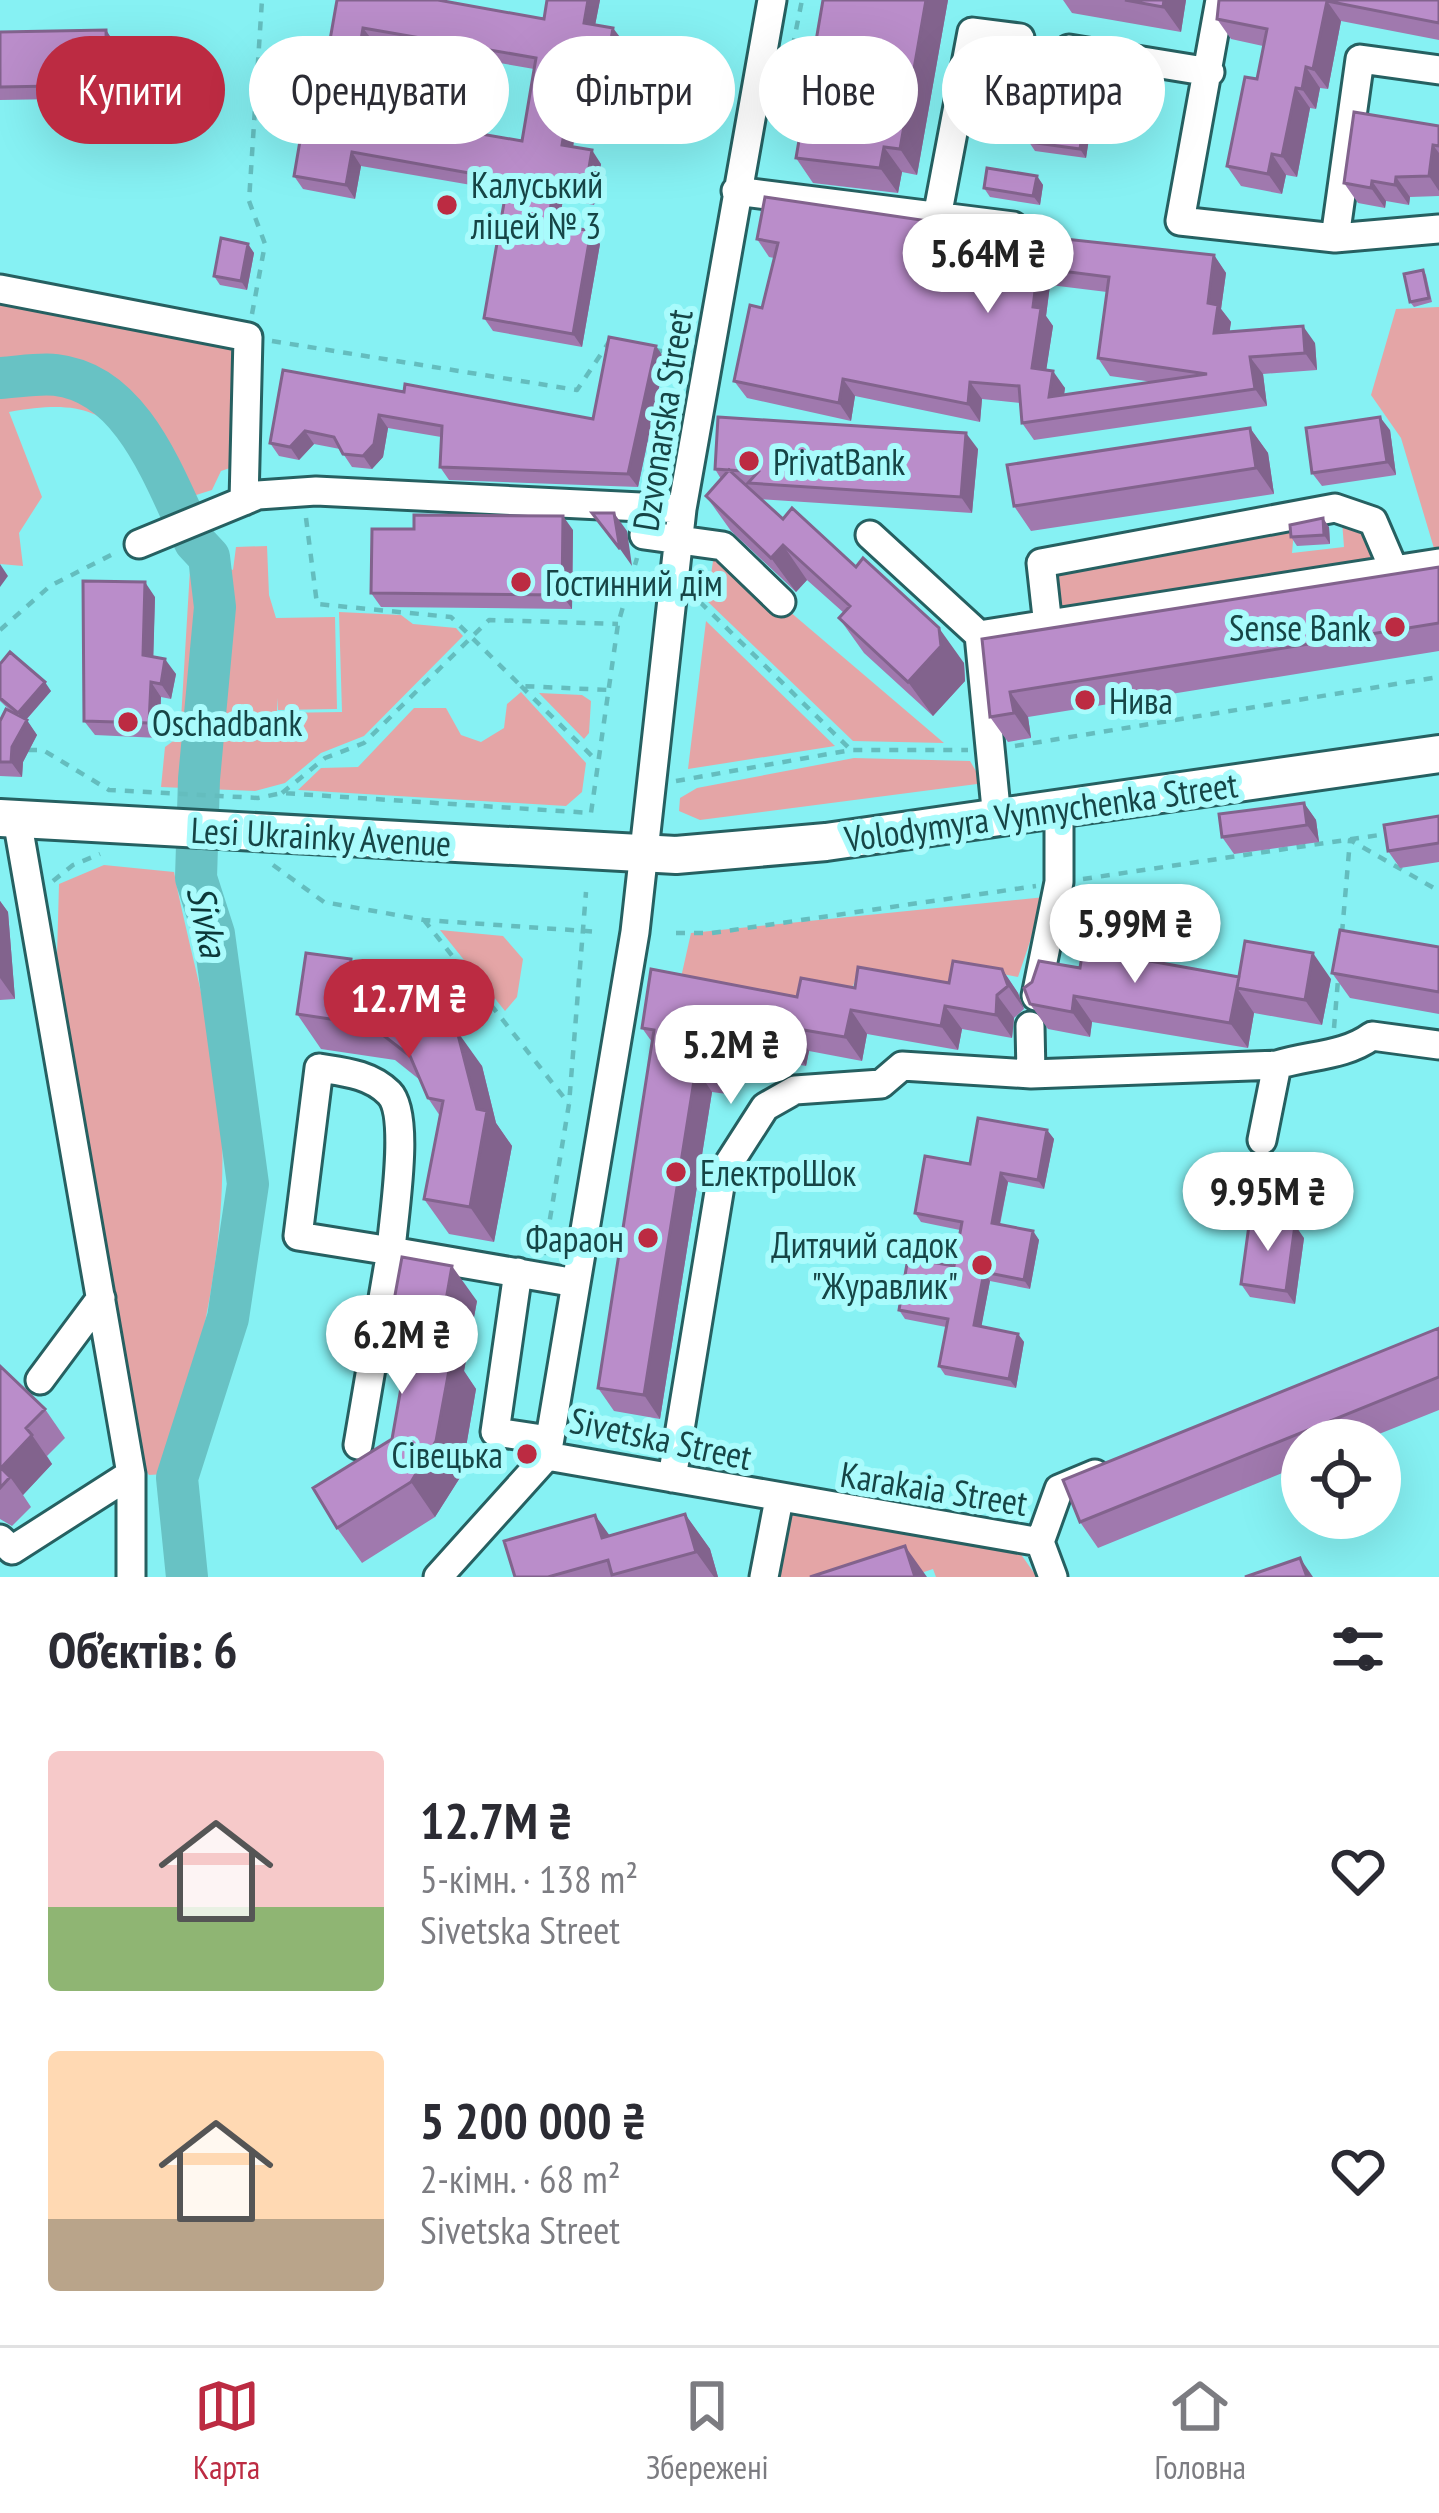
<!DOCTYPE html>
<html lang="uk">
<head>
<meta charset="utf-8">
<style>
  body { margin:0; font-family:"PT Sans Narrow",sans-serif; background:#f7f7f7; color:#2b2b33; height:100vh; display:flex; flex-direction:column; font-size:45px; white-space:nowrap }
  * { box-sizing:border-box; margin:0 }
  p { font-size:39px; color:#7c7c81 }
  .icon { flex:none; width:66px; height:66px; fill:none; stroke:currentColor; stroke-width:2; stroke-linecap:round; stroke-linejoin:round }
  .map { position:relative; height:1577px; overflow:hidden }
  .side { display:flex; flex-direction:column; background:#fff; flex:1 }
  .side>* { flex:none }
  .guide { position:absolute; left:36px; top:36px; width:1368px; height:108px; display:flex; gap:24px }
  .tools { position:absolute; left:1281px; top:1419px; display:grid; gap:24px }
  .tools a { display:grid; place-items:center; width:120px; height:120px; border-radius:50%; background:#fff; box-shadow:0 12px 48px #0002; font-size:60px }
  .price { position:absolute; translate:-50% -102px; padding:0 27px; border-radius:42px; background:#fff; color:#222; font-size:39px; line-height:78px; filter:drop-shadow(0 3px 6px #0008) }
  .price::after { content:''; position:absolute; left:50%; top:72px; width:36px; height:27px; margin-left:-18px; background:inherit; clip-path:polygon(0 0,100% 0,50% 100%) }
  .price.on { background:#bc2b42; color:#fff }
  ul { padding:0; list-style:none }
  li { display:flex; align-items:center; gap:36px; height:300px; padding:0 48px }
  li span { display:grid; place-items:center; flex:none; width:336px; height:240px; border-radius:12px; color:#555 }
  li>.icon { margin-inline-start:auto }
  span .icon { width:144px; height:144px; fill:#fffc; stroke-width:1 }
  li b { font-size:51px }
  h2 { display:flex; justify-content:space-between; align-items:center; height:144px; padding:0 48px; font-size:51px }
  .pill { padding:0 42px; border-radius:54px; background:#fff; box-shadow:0 12px 48px #0002; font-size:42px; line-height:108px }
  .pill.on { background:#bc2b42; color:#fff }
  .menu { display:flex; justify-content:space-around; align-items:center; height:168px; border-top:3px solid #e1e1e2; background:#fff; font-size:33px; color:#7c7c81 }
  .menu a { display:grid; justify-items:center; gap:6px }
  .menu .on { color:#bc2b42 }
  .map>svg:first-child { display:block }
  .green { fill:#e4a5a6 }
  .lines { fill:none; stroke-linecap:round; stroke-linejoin:round }
  .river { stroke:#68c2c4; stroke-width:42 }
  .minor-casing { stroke:#266061; stroke-width:33 }
  .major-casing { stroke:#266061; stroke-width:42 }
  .path { stroke:#64bdbe; stroke-width:4.5; stroke-dasharray:9 9; stroke-linecap:butt }
  .minor { stroke:#fff; stroke-width:27 }
  .major { stroke:#fff; stroke-width:36 }
  .wall { fill:#a079ae; fill-rule:evenodd }
  .shaded-wall { fill:#82638d }
  .building { fill:#ba8dca; stroke:#82638d; stroke-width:3; fill-rule:evenodd }
  .poi-dot { fill:#bc2b42; stroke:#a9fbfc; stroke-width:4.5 }
  .labels { text-anchor:middle; dominant-baseline:central; stroke-width:12; stroke-linejoin:round; paint-order:stroke }
  .poi-label { font-size:36px; fill:#164546; stroke:#a9fbfc; text-anchor:start }
  .street-label { font-size:36px; fill:#164546; stroke:#a9fbfc }
  .water-label { font-size:39px; font-style:italic; fill:#0c3839; stroke:#a9fbfc }
</style>
</head>
<body>
<div class="map">
<svg width="1439" height="1577" viewBox="0 0 1439 1577">
  <rect width="100%" height="100%" fill="#86f1f3"/>
  <path class="green" d="M0,302L260,355V458L221,471L212,490L164,505C119,426 109,394 9,412L42,497L19,533L23,566L0,564Z
    M1439,307V555H1436L1401,438L1371,395L1396,309Z
    M1295,519L1292,553L1344,547L1342,521L1368,531L1381,566L1056,618L1053,568Z
    M267,546L269,595L276,618L335,617L337,709L278,710L277,698V713L342,712L339,612L401,615L413,624L456,628L463,636L364,736L321,753L285,783L255,791L161,787L165,747L180,736L191,553L233,570L236,547Z
    M715,548L944,743L853,741L707,601Z
    M706,621L835,746L688,769Z
    M521,692L586,763L582,792L566,806L298,790L321,768L358,767L414,708H446L461,735L481,742L504,728L507,704Z
    M539,693L582,695L591,701L589,733L584,739Z
    M854,758L970,761L980,778L977,784L700,820L679,811L680,798L697,788Z
    M104,865L174,872C189,951 216,1035 221,1115C229,1241 202,1354 165,1474L149,1475L140,1462L57,956L59,884Z
    M1045,897L1018,977L955,965L948,984L859,969L851,992L794,997L680,982L691,933Z
    M440,930L503,936L523,959L517,997L505,1011Z
    M790,1511L1000,1546L1020,1553L1037,1577H936L933,1569L909,1577H777Z"/>
  <g class="lines">
    <path class="river" d="M0,378C18,377 39,373 56,375C134,384 165,481 195,542L209,557L215,607L199,779L196,878L214,934L248,1184L228,1318L177,1478L187,1577"/>
    <g class="minor-casing">
      <path id="minor" d="M1220,0L1180,221L1335,238L1439,229
        M1069,49L1210,72
        M736,191L1013,226
        M937,217L972,32L1020,38
        M1335,238L1360,59L1439,70
        M0,289L248,337L244,501
        M644,535L723,546L781,602
        M870,535L979,635
        M139,544L258,495L316,491L682,509
        M1048,626L1041,563L1335,508L1373,521L1394,570
        M17,819L131,1474V1577
        M997,819L979,635L1439,563
        M1036,996L1059,882V811
        M1030,1026L1031,1074
        M319,1068C344,1072 370,1074 389,1093C411,1115 393,1218 391,1251L298,1236Z
        M1262,1140L1277,1065
        M518,1272L495,1432L549,1440
        M40,1380L101,1298
        M358,1445L391,1251L576,1283
        M547,1456L635,932L682,509L772,0
        M547,1456L1040,1542L1053,1577
        M672,1478L722,1174L765,1107L795,1090L881,1084L902,1066L1031,1074L1277,1065C1309,1055 1345,1056 1372,1036L1439,1045
        M0,1539L12,1550L131,1474
        M1040,1542L1059,1489L1095,1474
        M438,1577L547,1456
        M764,1577L779,1499"/>
    </g>
    <g class="major-casing">
      <path id="major" d="M0,818L676,855L826,842L1439,754"/>
    </g>
    <path class="path" d="M782,100L802,0
      M252,314L265,244L249,201L262,0
      M272,341L577,390L609,342
      M655,350L683,355
      M657,484L667,436
      M306,518L317,604L451,617L521,686L609,690
      M700,597L704,567
      M700,602L851,750
      M0,630L50,586L117,552
      M521,686L597,761
      M1015,746L1439,677
      M28,750H43L109,790L258,798L282,793L591,813L618,624L637,558
      M676,781L851,750H968
      M282,793L325,758L364,743L489,620L618,624
      M273,865L324,902L424,920L600,932
      M1083,879L1386,834
      M53,881L73,865L100,854
      M424,920L569,1104
      M676,933H712L1036,886
      M1342,933L1350,840L1439,891
      M1334,1028L1338,980
      M544,1255L569,1104L586,892"/>
    <use href="#minor" class="minor"/>
    <use href="#major" class="major"/>
  </g>
  <path class="wall" d="M337,0L544,19L547,0H600L595,25L623,41L615,82L585,77L573,147L601,164L594,205L563,199L559,225L600,244L582,347L493,331L484,318L506,191L361,166L355,199L303,189L294,176L313,137ZM373,41L534,69L522,141L360,113Z
    M823,0H948L917,175L902,172L898,193L813,183L796,158Z
    M1063,0H1186L1181,32L1072,13Z
    M1219,0H1439V40L1341,21L1328,89L1320,88L1316,109L1310,108L1297,177L1286,175L1282,194L1241,186L1227,166L1257,79L1263,46L1231,39L1217,19Z
    M106,30L115,44L116,98L0,100V32Z
    M1092,119L1086,158L1035,151L1029,142Z
    M1439,126V196L1410,197L1409,205L1386,201L1385,208L1358,203L1344,183Z
    M1037,176L1043,185L1040,205L990,197L984,188Z
    M1009,233L1214,255L1226,273L1221,309L1231,322L1229,332L1315,343L1317,370L1263,374L1267,406L1034,440L1022,423L1020,403L982,399L980,422L855,396L851,421L747,398L734,381L762,308L774,258L769,257L757,239ZM1050,285L1107,292L1098,358L1110,376L1153,382L1064,395L1065,388L1046,370L1053,326L1046,316Z
    M248,244L254,253L247,290L220,285L214,276Z
    M1423,270L1426,275L1432,302L1414,307L1410,302Z
    M665,359L638,487L449,480L440,467L441,437L388,428L383,457L372,469L352,467L340,449L314,444L299,460L279,456L270,443L404,392L593,419Z
    M1250,428L1268,453L1274,494L1031,531L1014,506Z
    M1390,430L1396,475L1322,486L1312,473Z
    M978,449L972,513L760,499L783,519L964,663L965,681L933,716L864,653L839,618L844,613L807,580L796,592L731,531L706,496L721,479L715,469Z
    M1329,527L1330,544L1297,546L1291,537Z
    M414,529L573,530L572,609L381,607L371,593Z
    M1439,567V651L1028,717L1031,738L1008,742L990,717L982,639Z
    M155,597L153,657L176,674L171,699L161,697L159,738L95,735L84,721Z
    M0,664L51,691L26,720L37,735L23,762L22,777L0,776V721L13,713L0,701Z
    M1304,803L1316,820L1319,842L1234,854L1222,837Z
    M1439,816V862L1400,868L1388,851Z
    M0,901L8,912L15,999L0,1000Z
    M1439,947V1014L1350,998L1332,973Z
    M351,959L358,970L384,974L392,985L482,1066L496,1123L512,1146L494,1242L449,1234L424,1199L440,1116L428,1098L420,1080L395,1060L321,1049L297,1014Z
    M1080,968L1239,977L1331,979L1322,1025L1254,1013L1248,1048L1092,1022L1090,1037L1048,1029L1030,1004Z
    M1002,969L1018,993L1024,1009L1014,1018L1012,1038L962,1029L958,1050L867,1034L862,1061L809,1051L806,1066L733,1053L727,1094L712,1092L660,1419L614,1411L598,1388L652,1042L642,1028L797,997L855,988L949,983Z
    M1047,1130L1054,1139L1044,1189L1008,1182L1000,1225L1033,1231L1039,1240L1030,1289L990,1281L981,1327L1018,1334L1024,1342L1016,1388L945,1375L939,1366L946,1327L905,1319L899,1310L954,1266L960,1230L921,1222L915,1213L970,1164Z
    M1304,1238L1295,1304L1250,1297L1241,1284Z
    M477,1301L464,1371L476,1389L461,1476L435,1517L362,1563L337,1528L392,1439L404,1370L386,1344Z
    M1439,1328V1410L1364,1440H1302V1465L1098,1548L1080,1522Z
    M0,1366L45,1409L65,1438L47,1456L52,1464L23,1495L31,1507L12,1526L0,1519Z
    M685,1514L710,1549L718,1577H515L609,1535Z"/>
  <path class="shaded-wall" d="M588,0H600L593,36L584,23Z
    M926,0H948L917,175L900,149Z
    M1164,0H1186L1181,32L1163,7Z
    M1327,1L1341,21L1328,89L1313,69Z
    M363,28L373,41L358,124L349,111Z
    M613,28L623,41L615,82L606,69Z
    M106,30L115,44L116,98L107,85Z
    M576,63L585,77L571,158L562,145Z
    M1306,67L1320,88L1316,109L1302,89Z
    M1296,88L1310,108L1297,177L1282,156Z
    M1086,110L1092,119L1086,158L1080,149Z
    M1433,145L1439,153V191L1429,176Z
    M884,147L902,172L898,193L880,168Z
    M592,150L601,164L594,205L585,191Z
    M352,152L361,166L355,199L346,185Z
    M1272,154L1286,175L1282,194L1268,174Z
    M1037,176L1043,185L1040,205L1033,196Z
    M1396,177L1410,197L1409,205L1395,185Z
    M1372,181L1386,201L1385,208L1371,188Z
    M554,186L563,199L557,237L548,223Z
    M591,231L600,244L582,347L573,334Z
    M248,244L254,253L247,290L241,281Z
    M1214,255L1226,273L1221,309L1231,322L1227,350L1214,333L1208,303Z
    M1038,268L1050,285L1046,316L1053,326L1044,385L1032,368L1033,307Z
    M1303,326L1315,343L1317,370L1305,353Z
    M656,346L665,359L638,487L628,474Z
    M1250,357L1263,374L1267,406L1255,389Z
    M1053,371L1065,388L1061,414L1049,397Z
    M843,379L855,396L851,421L839,403Z
    M970,382L982,399L980,422L968,404Z
    M379,415L388,428L383,457L372,469L363,456Z
    M1380,417L1390,430L1396,475L1387,462Z
    M1250,428L1268,453L1274,494L1256,468Z
    M305,431L314,444L299,460L290,447Z
    M966,433L978,449L972,513L961,497Z
    M614,513L627,531L632,566L620,549Z
    M563,516L573,530L572,609L562,595Z
    M1323,518L1329,527L1330,544L1324,535Z
    M783,545L807,580L796,592L771,558Z
    M0,564L8,576L0,587Z
    M145,582L155,597L153,670L143,655Z
    M939,628L964,663L965,681L933,716L908,682Z
    M165,659L176,674L171,699L161,684Z
    M45,682L51,691L24,722L18,713Z
    M151,682L161,697L159,738L149,723Z
    M1010,692L1028,717L1031,738L1014,713Z
    M27,720L37,735L23,762L22,777L11,762L12,747Z
    M1304,803L1316,820L1319,842L1307,825Z
    M0,901L8,912L15,999L0,978Z
    M1313,953L1331,979L1322,1025L1305,1000Z
    M1002,969L1018,993L1024,1009L1008,986Z
    M1237,988L1254,1013L1248,1048L1230,1023Z
    M997,995L1014,1018L1012,1038L996,1015Z
    M1074,996L1092,1022L1090,1037L1072,1012Z
    M945,1006L962,1029L958,1050L941,1026Z
    M851,1010L867,1034L862,1061L845,1037Z
    M792,1028L809,1051L806,1066L789,1042Z
    M716,1029L733,1053L727,1094L710,1070Z
    M457,1031L482,1066L496,1123L512,1146L494,1242L470,1207L477,1109Z
    M696,1068L712,1092L660,1419L644,1395Z
    M1047,1130L1054,1139L1044,1189L1038,1180Z
    M1001,1173L1008,1182L998,1232L992,1223Z
    M1295,1225L1304,1238L1295,1304L1286,1291Z
    M1033,1231L1039,1240L1030,1289L1024,1280Z
    M452,1266L477,1301L464,1371L476,1389L461,1476L435,1517L411,1482Z
    M984,1272L990,1281L980,1334L974,1325Z
    M1018,1334L1024,1342L1016,1388L1009,1379Z
    M32,1435L52,1464L23,1495L10,1477L1,1468Z
    M685,1514L710,1549L718,1577H714L696,1552Z
    M595,1515L620,1550L626,1572L602,1538Z
    M905,1546L927,1577H915Z
    M1300,1558L1313,1577H1307Z"/>
  <path class="building" d="M337,0H438L544,19L547,0H588L584,23L613,28L606,69L576,63L562,145L592,150L585,191L554,186L548,223L591,231L573,334L484,318L508,180L352,152L346,185L294,176L301,135L313,137ZM363,28L536,58L522,141L349,111Z
    M823,0H926L900,149L884,147L880,168L796,158Z
    M1125,0H1164L1163,7Z
    M1219,0H1439V23L1327,1L1313,69L1306,67L1302,89L1296,88L1282,156L1272,154L1268,174L1227,166L1245,77L1257,79L1267,29L1217,19Z
    M106,30L107,85L0,87V32Z
    M1035,103L1086,110L1080,149L1029,142Z
    M1354,112L1439,126V146L1433,145L1429,176L1396,177L1395,185L1372,181L1371,188L1344,183Z
    M987,168L1037,176L1033,196L984,188Z
    M765,197L1009,233L1214,255L1208,303L1218,305L1214,333L1303,326L1305,353L1250,357L1255,389L1022,423L1019,386L970,382L968,404L843,379L839,403L734,381L750,305L762,308L778,243L757,239ZM1038,268L1109,277L1098,358L1207,374L1049,397L1053,371L1032,368L1041,308L1033,307Z
    M221,238L248,244L241,281L214,276Z
    M1423,270L1429,298L1410,302L1404,274Z
    M609,337L656,346L628,474L440,467L442,426L379,415L374,444L363,456L343,454L334,437L305,431L290,447L270,443L283,370L404,392L405,384L593,419Z
    M718,417L966,433L961,497L748,483L758,472L715,469Z
    M1380,417L1387,462L1312,473L1306,428Z
    M1250,428L1256,468L1014,506L1007,465Z
    M729,470L783,519L792,508L856,567L863,558L939,628L941,646L908,682L839,618L850,606L783,545L771,558L706,496Z
    M592,513H614L620,549Z
    M414,515L563,516L562,595L371,593L372,529H414Z
    M1323,518L1324,535L1291,537L1290,525Z
    M1439,567V623L1010,692L1014,713L990,717L982,639Z
    M83,581L145,582L143,655L165,659L161,684L151,682L149,723L84,721Z
    M10,652L45,682L18,713L0,698V664Z
    M6,709L27,720L12,747L11,762H0V721Z
    M1304,803L1307,825L1222,837L1219,814Z
    M1439,816V843L1388,851L1384,825Z
    M1340,930L1439,947V992L1332,973Z
    M1245,941L1313,953L1305,1000L1237,988Z
    M1083,949L1239,977L1230,1023L1074,996L1072,1012L1030,1004L1024,988L1032,982L1039,961L1080,968Z
    M306,953L351,959L350,968L384,974L382,983L401,986L457,1031L477,1109L487,1111L470,1207L424,1199L443,1101L428,1098L410,1056L370,1025L297,1014Z
    M953,961L1002,969L1008,986L997,995L996,1015L945,1006L941,1026L851,1010L845,1037L792,1028L789,1042L716,1029L710,1070L696,1068L644,1395L598,1388L654,1030L642,1028L651,969L797,997L801,978L855,988L858,967L949,983Z
    M978,1118L1047,1130L1038,1180L1001,1173L992,1223L1033,1231L1024,1280L984,1272L974,1325L1018,1334L1009,1379L939,1366L948,1319L899,1310L908,1258L954,1266L962,1222L915,1213L925,1156L970,1164Z
    M1250,1218L1295,1225L1286,1291L1241,1284Z
    M402,1257L452,1266L437,1351L452,1354L436,1441L411,1482L337,1528L313,1488L392,1439L408,1348L386,1344Z
    M1439,1328V1377L1080,1522L1063,1480Z
    M0,1366L45,1409L26,1428L32,1435L1,1468L10,1477L0,1488Z
    M685,1514L696,1552L612,1575L608,1560L548,1577H515L504,1541L595,1515L602,1538Z
    M905,1546L915,1577H810Z
    M1300,1558L1307,1577H1245Z"/>
  <g class="poi-dot">
    <circle cx="447" cy="205" r="12"/>
    <circle cx="749" cy="461" r="12"/>
    <circle cx="521" cy="582" r="12"/>
    <circle cx="1395" cy="627" r="12"/>
    <circle cx="1085" cy="700" r="12"/>
    <circle cx="128" cy="722" r="12"/>
    <circle cx="676" cy="1172" r="12"/>
    <circle cx="648" cy="1238" r="12"/>
    <circle cx="982" cy="1265" r="12"/>
    <circle cx="527" cy="1454" r="12"/>
  </g>
  <g class="labels">
    <g class="poi-label">
      <text x="471" y="184">Калуський<tspan x="471" dy="41">ліцей № 3</tspan></text>
      <text x="773" y="461">PrivatBank</text>
      <text x="545" y="582">Гостинний дім</text>
      <text x="1371" y="627" text-anchor="end">Sense Bank</text>
      <text x="1109" y="700">Нива</text>
      <text x="152" y="722">Oschadbank</text>
      <text x="700" y="1172">ЕлектроШок</text>
      <text x="624" y="1238" text-anchor="end">Фараон</text>
      <text x="958" y="1244" text-anchor="end">Дитячий садок<tspan x="958" dy="41">"Журавлик"</tspan></text>
      <text x="503" y="1454" text-anchor="end">Сівецька</text>
    </g>
    <g class="street-label">
      <text transform="translate(662 420) rotate(-81)">Dzvonarska Street</text>
      <text transform="translate(1041 811) rotate(-8)">Volodymyra Vynnychenka Street</text>
      <text transform="translate(321 836) rotate(3)">Lesi Ukrainky Avenue</text>
      <text transform="translate(661 1438) rotate(12)">Sivetska Street</text>
      <text transform="translate(934 1488) rotate(9)">Karakaia Street</text>
    </g>
    <g class="water-label">
      <text transform="translate(208 921) rotate(78)">Sivka</text>
    </g>
  </g>
</svg>
<div class="tools">
<a><svg class="icon" aria-label="locate" viewBox="0 0 24 24"><circle cx="12" cy="12" r="6"/><path d="M12 2v4M12 18v4M2 12h4M18 12h4"/></svg></a>
</div>
<b class="price" style="left:988px;top:316px">5.64M ₴</b>
<b class="price" style="left:1135px;top:986px">5.99M ₴</b>
<b class="price on" style="left:409px;top:1061px">12.7M ₴</b>
<b class="price" style="left:731px;top:1107px">5.2M ₴</b>
<b class="price" style="left:1268px;top:1254px">9.95M ₴</b>
<b class="price" style="left:402px;top:1397px">6.2M ₴</b>
<div class="guide">
<a class="pill on">Купити</a>
<a class="pill">Орендувати</a>
<a class="pill">Фільтри</a>
<a class="pill">Нове</a>
<a class="pill">Квартира</a>
</div>
</div>
<section class="side">
<h2>Об’єктів: 6<svg class="icon" aria-label="filters" viewBox="0 0 24 24"><path d="M4 7h16M4 17h16"/><circle cx="9" cy="7" r="2"/><circle cx="15" cy="17" r="2"/></svg></h2>
<ul>
<li><span style="background:linear-gradient(#f6c9c9 65%,#8fb573 0)"><svg class="icon" aria-label="home" viewBox="0 0 24 24"><path d="M3 11l9-7 9 7M6 9v11h12V9"/></svg></span><div><b>12.7M ₴</b><p>5-кімн. · 138 m²</p><p>Sivetska Street</p></div><svg class="icon" aria-label="heart" viewBox="0 0 24 24"><path d="M12 20l-8-8c-3-5 5-10 8-4 3-6 11-1 8 4z"/></svg></li>
<li><span style="background:linear-gradient(#ffd9b3 70%,#b9a48a 0)"><svg class="icon" aria-label="home" viewBox="0 0 24 24"><path d="M3 11l9-7 9 7M6 9v11h12V9"/></svg></span><div><b>5 200 000 ₴</b><p>2-кімн. · 68 m²</p><p>Sivetska Street</p></div><svg class="icon" aria-label="heart" viewBox="0 0 24 24"><path d="M12 20l-8-8c-3-5 5-10 8-4 3-6 11-1 8 4z"/></svg></li>
</ul>
</section>
<nav class="menu">
<a class="on"><svg class="icon" aria-label="map" viewBox="0 0 24 24"><path d="M3 6l6-2 6 2 6-2v14l-6 2-6-2-6 2zM9 4v14M15 6v14"/></svg>Карта</a>
<a><svg class="icon" aria-label="saved" viewBox="0 0 24 24"><path d="M7 4h10v16l-5-4-5 4z"/></svg>Збережені</a>
<a><svg class="icon" aria-label="home" viewBox="0 0 24 24"><path d="M3 11l9-7 9 7M6 9v11h12V9"/></svg>Головна</a>
</nav>
</body>
</html>
